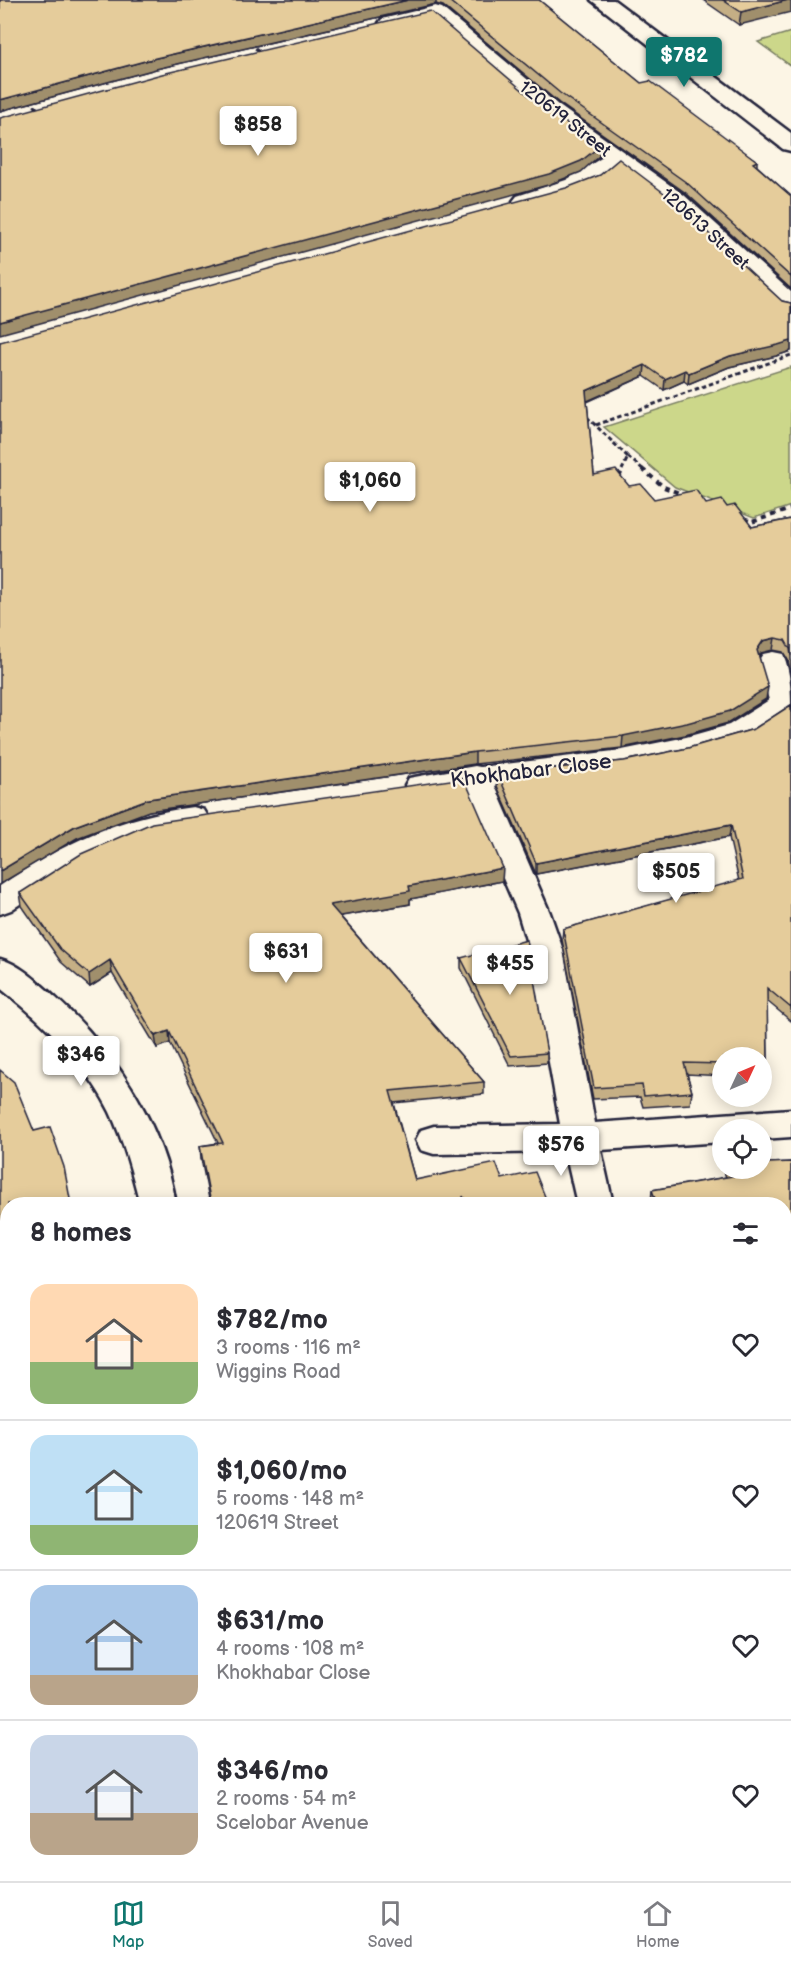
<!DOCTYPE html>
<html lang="en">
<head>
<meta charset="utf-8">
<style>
  body { margin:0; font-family:"Balsamiq Sans",sans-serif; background:#f2f2f3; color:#2b2b33; height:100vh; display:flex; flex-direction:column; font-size:22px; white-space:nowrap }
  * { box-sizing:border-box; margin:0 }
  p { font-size:20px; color:#7c7c81 }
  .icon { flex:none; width:33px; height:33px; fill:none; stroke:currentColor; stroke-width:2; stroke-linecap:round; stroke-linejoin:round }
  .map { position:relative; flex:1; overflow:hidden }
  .drawer { position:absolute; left:0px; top:1197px; width:792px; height:684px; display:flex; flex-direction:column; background:#fff; border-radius:24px 24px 0 0; box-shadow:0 3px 15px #0003 }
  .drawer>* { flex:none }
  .needle { width:39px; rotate:46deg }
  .buttons { position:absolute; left:712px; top:1047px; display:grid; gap:12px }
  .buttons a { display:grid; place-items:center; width:60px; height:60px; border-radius:50%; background:#fff; box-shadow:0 3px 15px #0003; font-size:30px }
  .price { position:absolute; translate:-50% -51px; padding:0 14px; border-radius:6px; background:#fff; color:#222; font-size:20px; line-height:39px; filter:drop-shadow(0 2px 3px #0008) }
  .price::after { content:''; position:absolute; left:50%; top:36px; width:18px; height:14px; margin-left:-9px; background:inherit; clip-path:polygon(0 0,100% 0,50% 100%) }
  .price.current { background:#0f766e; color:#fff }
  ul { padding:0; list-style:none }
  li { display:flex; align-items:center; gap:18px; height:150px; padding:0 30px }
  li+li { border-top:2px solid #e1e1e2 }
  li span { display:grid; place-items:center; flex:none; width:168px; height:120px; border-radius:18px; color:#555 }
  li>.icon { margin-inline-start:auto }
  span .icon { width:72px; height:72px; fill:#fffc; stroke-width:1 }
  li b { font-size:26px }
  h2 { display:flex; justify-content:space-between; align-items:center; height:72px; padding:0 30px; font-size:26px }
  .tabs { display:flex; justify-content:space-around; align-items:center; height:84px; border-top:2px solid #e1e1e2; background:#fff; font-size:16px; color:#7c7c81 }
  .tabs a { display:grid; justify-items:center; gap:3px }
  .tabs .current { color:#0f766e }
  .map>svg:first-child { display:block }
  .green { fill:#ccd78a; stroke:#777c62; stroke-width:1.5 }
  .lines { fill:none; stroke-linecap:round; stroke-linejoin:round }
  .minor-casing { stroke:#22223b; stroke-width:5 }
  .tertiary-casing { stroke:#22223b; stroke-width:5 }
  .path-far2 { stroke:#22223b; stroke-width:3; stroke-dasharray:4.5 3; stroke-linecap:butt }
  .path-far1 { stroke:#22223b; stroke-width:4; stroke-dasharray:5 4.5; stroke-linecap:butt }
  .path { stroke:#22223b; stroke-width:4.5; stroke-dasharray:8 5; stroke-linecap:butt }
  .minor { fill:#fcf5e5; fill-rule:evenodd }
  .tertiary { fill:#fcf5e5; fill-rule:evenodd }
  .wall { fill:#c5af85; stroke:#22223b; stroke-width:1.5 }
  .shaded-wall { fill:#a08f6c; stroke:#22223b; stroke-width:1.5 }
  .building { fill:#e5cc9b; stroke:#22223b; stroke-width:1.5 }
  .labels { text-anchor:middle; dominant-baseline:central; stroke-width:4.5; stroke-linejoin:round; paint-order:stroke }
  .far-street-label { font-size:18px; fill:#22223b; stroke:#fcf5e5 }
  .street-label { font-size:21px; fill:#22223b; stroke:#fcf5e5 }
</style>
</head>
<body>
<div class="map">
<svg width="791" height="1881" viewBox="0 0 791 1881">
  <rect width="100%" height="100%" fill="#fcf5e5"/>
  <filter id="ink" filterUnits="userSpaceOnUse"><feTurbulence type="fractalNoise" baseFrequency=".0167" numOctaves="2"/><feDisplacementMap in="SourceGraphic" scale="12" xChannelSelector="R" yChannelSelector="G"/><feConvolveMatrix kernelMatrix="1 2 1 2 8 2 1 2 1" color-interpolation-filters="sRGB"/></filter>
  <g filter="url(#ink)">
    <path class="green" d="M791,32V66L758,42Z
      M791,367V506L754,518L675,487L604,427Z"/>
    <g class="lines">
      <g class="minor-casing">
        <path id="minor" d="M435,6L442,8L558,105L684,195L791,292V312L782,310L668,205L618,167C598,185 543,213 517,206L513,201L517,196L566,180L603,157L542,115L431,19L389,29L382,27L379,23L382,19Z
          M773,652L783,654C791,672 791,694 791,714L751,739L686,757L622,770L495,786L550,913L563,950L595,1123L791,1109V1137L762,1139V1130H723V1142L601,1150L613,1204H577L565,1152L434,1154L421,1150L416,1140L421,1130L434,1126L560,1124L529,950L518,913L465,790L420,795L409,792L405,785L409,778L475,766L480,767L622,750L686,737L729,725L769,700L758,661L763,654Z
          M193,807L204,810L209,818L204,826L153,834L118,846L64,875L11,910L0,914V886C62,844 118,817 193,807Z
          M0,959C22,965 39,983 56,998C116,1052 163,1124 176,1204H140C132,1173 124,1142 110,1112C86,1064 43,1021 0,988Z
          M791,1407V1441L784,1442V1408Z
          M8,1690V1737L0,1739V1693Z"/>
      </g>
      <g class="tertiary-casing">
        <path id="tertiary" d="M591,0H614L791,133V151L783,149Z"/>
      </g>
      <path class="path-far2" d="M249,44L261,52
        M29,100L39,110
        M587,417L628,457L622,470
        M596,425L791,355
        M628,457L644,470"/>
      <path class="path-far1" d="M642,469L664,487L684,495
        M619,477L623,469
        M744,519L752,522L791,509"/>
      <path class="path" d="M0,1821L8,1827
        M70,1874L80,1881
        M584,1874L588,1881"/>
      <use href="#minor" class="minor"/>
      <use href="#tertiary" class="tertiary"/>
    </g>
    <path class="wall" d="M0,0H539L641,83L757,161V166L791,196V289L686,193L559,103L443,6L436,4L156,69L0,111Z
      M703,0H791L739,25Z
      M782,301L791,303V351L776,356L729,367L688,384L684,381L664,390L644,376L587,402L594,475L629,486L654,499L727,507L752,527L791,519V677L788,660L783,652L773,650L761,653L759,656L766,699L728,723L685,735L622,748L475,764L149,811L77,838L0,342Z
      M791,705V1021L767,1001L768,1065L766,1076H762V1058H723V1076L687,1074L692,1092L690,1104L643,1107L640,1097L593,1099L562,940L563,929L739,881L729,837L536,874L497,786L498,774L624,761L688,748L754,729Z
      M502,881L410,899V904L340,916L484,1082V1094L394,1103L415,1180L502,1179L548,1204H210L201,1159L200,1146L218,1143L170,1043L157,1048L112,973L90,987L61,962L22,906L20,893Z
      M461,958L547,1053V1063L510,1066L461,968Z
      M723,1146V1168H762V1146L769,1163L791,1162V1334L784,1335V1204H651V1203L652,1190L726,1177L719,1160L721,1147Z
      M784,1486L791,1497V1803L784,1791Z
      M143,1874H516L515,1881H149Z"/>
    <path class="shaded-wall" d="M408,0H436V4L156,69L0,111V100L156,58Z
      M788,0H791V12L739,25L741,12Z
      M600,146L599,156L581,172L548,185L0,334V322Z
      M791,341V351L776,356L729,367L688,384L689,373L730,356Z
      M645,365L644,376L585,402L586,391Z
      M685,370L684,381L664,390L665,379Z
      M775,638L773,650L761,653L756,662L757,650L763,641Z
      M768,687L766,699L728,723L685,735L622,748L623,736Z
      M475,752V764L149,811L77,838L0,884V871L75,826L148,799Z
      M731,825L729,837L536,874V863Z
      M503,868L502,881L410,899V904L330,918V905L409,886Z
      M110,960L112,973L90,987L89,974Z
      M169,1031L170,1043L157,1048L155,1036Z
      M791,1322V1334L784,1335V1323Z
      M8,1506V1522L4,1529L0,1532V1518Z
      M515,1874H516L515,1881H507Z"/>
    <path class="building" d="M0,0H408L156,58L0,100Z
      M448,0H539L641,83L650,81L757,161L753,163L791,196V277L687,183L560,93Z
      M723,0H788L741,12Z
      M430,11L541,106L600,146L581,161L549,174L0,322V118L162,74Z
      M619,159L668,196L782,301L791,303V341L778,345L730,356L689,373L685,370L665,379L645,365L586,391L594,475L616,470L629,486L641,484L654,499L696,490L706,504L722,500L727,507L735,505L752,527L791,519V656L790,649L785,640L775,638L763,641L757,650L768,687L730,711L687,723L623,736L475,752L148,799L75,826L0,871V342L566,188L600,175Z
      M791,705V1008L767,988L768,1065L762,1064V1058H723V1064L684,1063L692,1092L644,1096L642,1085L594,1088L563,929L743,879L731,825L536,863L498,774L624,761L688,748L754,729Z
      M464,778L503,868L409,886L410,891L330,905L484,1082L390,1091L415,1180L496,1163L502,1179L535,1172L548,1204H467L463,1196V1204H211L200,1146L223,1143L169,1031L155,1036L110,960L89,974L60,949L20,893L81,854L152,823Z
      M527,940L547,1053L511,1056L461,958Z
      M0,1070L14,1082L34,1131L50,1127L64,1167L71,1204H8V1506L0,1518Z
      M762,1146L769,1163L791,1162V1322L784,1323V1204H657L652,1190L733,1176L730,1168H762Z
      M784,1486L791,1497V1785L784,1773Z
      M3,1856L8,1859V1874H28L39,1881H0V1861Z
      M150,1874H515L507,1881H156Z"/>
  </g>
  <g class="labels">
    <g class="far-street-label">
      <text transform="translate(565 119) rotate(38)">120619 Street</text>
      <text transform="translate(705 229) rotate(42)">120613 Street</text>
    </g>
    <g class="street-label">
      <text transform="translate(531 771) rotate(-7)">Khokhabar Close</text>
    </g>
  </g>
</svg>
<div class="buttons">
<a><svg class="needle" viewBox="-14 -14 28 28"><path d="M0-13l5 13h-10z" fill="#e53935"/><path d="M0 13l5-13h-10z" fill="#7c7c81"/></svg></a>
<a><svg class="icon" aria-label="locate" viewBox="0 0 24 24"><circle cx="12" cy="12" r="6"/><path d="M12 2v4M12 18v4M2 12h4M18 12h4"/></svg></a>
</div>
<b class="price current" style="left:684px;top:88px">$782</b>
<b class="price" style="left:258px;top:157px">$858</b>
<b class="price" style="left:370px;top:513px">$1,060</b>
<b class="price" style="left:676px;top:904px">$505</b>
<b class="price" style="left:286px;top:984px">$631</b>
<b class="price" style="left:510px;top:996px">$455</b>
<b class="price" style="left:81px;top:1087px">$346</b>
<b class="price" style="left:561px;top:1177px">$576</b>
<section class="drawer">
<h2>8 homes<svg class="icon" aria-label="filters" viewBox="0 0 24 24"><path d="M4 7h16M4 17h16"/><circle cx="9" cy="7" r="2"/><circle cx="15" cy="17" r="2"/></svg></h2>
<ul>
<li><span style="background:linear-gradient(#ffd9b3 65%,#8fb573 0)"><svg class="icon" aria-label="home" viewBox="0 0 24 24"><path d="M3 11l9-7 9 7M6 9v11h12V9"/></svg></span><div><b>$782/mo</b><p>3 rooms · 116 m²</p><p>Wiggins Road</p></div><svg class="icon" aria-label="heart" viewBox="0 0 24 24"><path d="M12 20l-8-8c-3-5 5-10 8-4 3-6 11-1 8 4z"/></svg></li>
<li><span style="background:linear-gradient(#bfe0f5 75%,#8fb573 0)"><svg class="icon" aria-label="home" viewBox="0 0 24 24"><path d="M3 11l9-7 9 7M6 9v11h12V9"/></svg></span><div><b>$1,060/mo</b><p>5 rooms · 148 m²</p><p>120619 Street</p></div><svg class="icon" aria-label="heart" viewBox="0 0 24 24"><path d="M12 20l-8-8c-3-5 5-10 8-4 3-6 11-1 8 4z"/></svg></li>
<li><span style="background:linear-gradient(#a9c7e8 75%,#b9a48a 0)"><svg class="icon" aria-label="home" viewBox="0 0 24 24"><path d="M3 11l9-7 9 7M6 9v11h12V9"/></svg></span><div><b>$631/mo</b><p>4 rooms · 108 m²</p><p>Khokhabar Close</p></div><svg class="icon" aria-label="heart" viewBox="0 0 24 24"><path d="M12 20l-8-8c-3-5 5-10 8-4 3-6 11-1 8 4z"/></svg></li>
<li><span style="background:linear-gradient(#c9d6e8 65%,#b9a48a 0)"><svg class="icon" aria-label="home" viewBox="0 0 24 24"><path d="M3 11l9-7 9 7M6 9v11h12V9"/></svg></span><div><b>$346/mo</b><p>2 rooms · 54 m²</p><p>Scelobar Avenue</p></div><svg class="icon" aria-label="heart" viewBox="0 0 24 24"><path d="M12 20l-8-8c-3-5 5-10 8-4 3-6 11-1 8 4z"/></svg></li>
</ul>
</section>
</div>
<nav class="tabs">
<a class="current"><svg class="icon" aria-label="map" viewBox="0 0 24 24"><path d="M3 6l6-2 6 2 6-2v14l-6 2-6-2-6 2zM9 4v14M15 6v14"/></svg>Map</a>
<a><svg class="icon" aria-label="saved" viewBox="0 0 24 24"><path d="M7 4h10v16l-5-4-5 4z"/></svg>Saved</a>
<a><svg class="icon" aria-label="home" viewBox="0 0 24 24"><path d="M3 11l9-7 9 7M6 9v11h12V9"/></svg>Home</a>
</nav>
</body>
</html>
